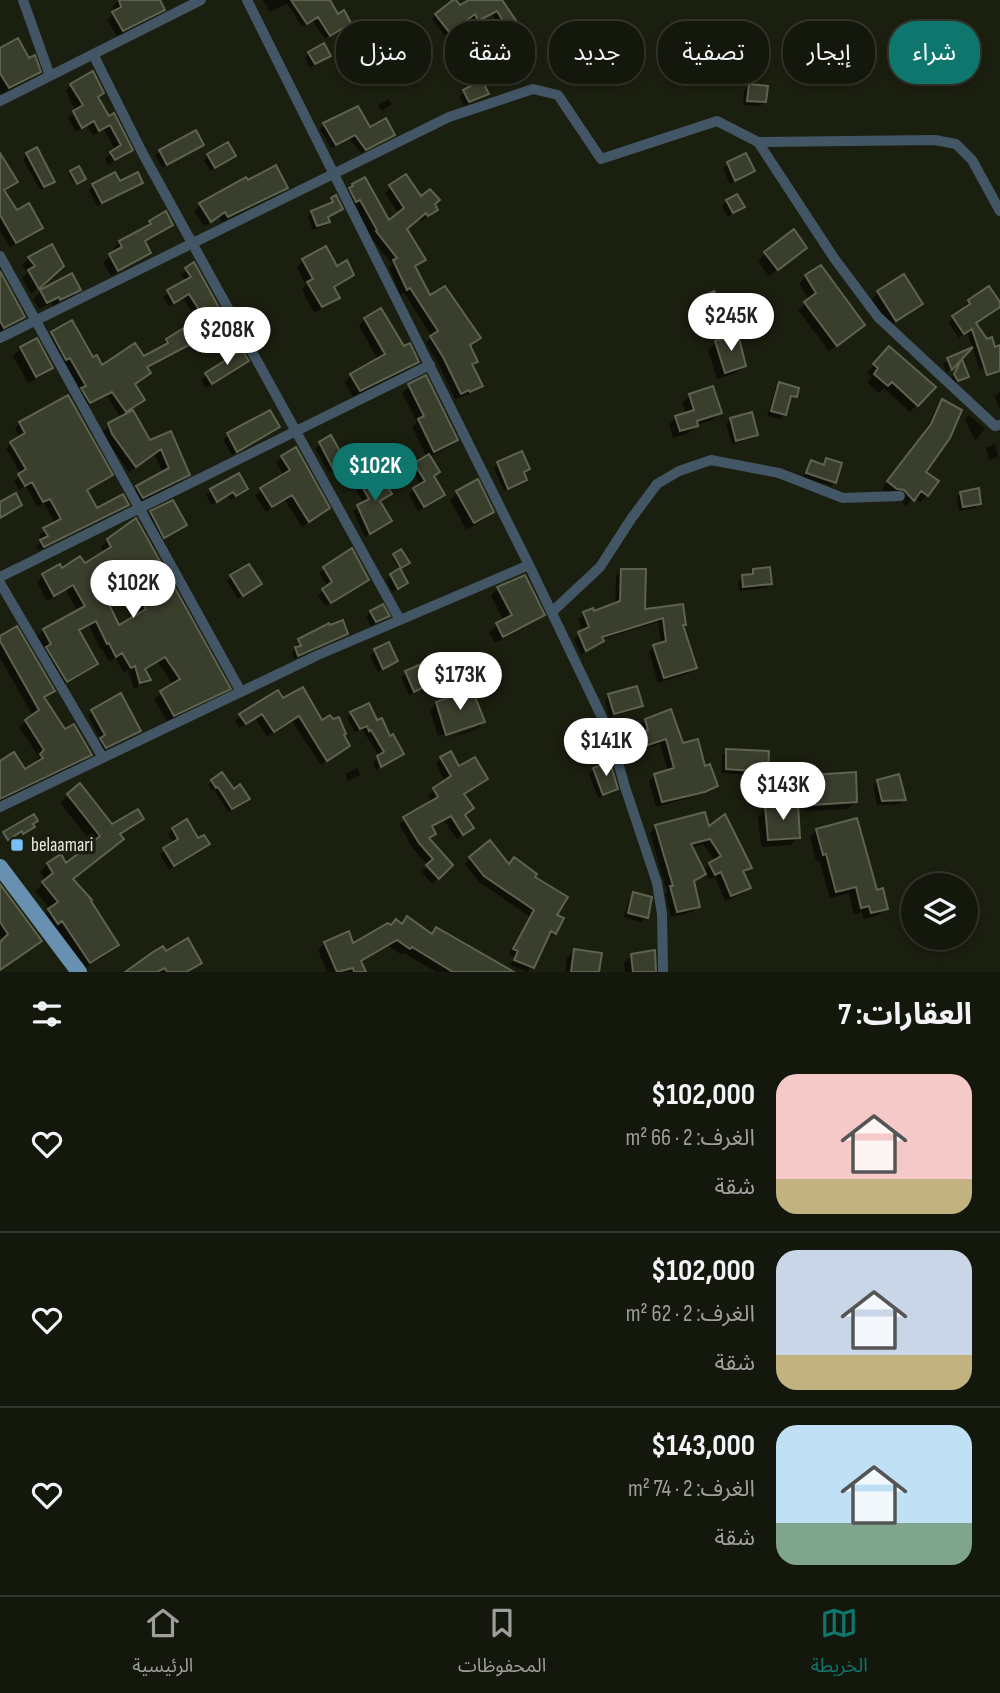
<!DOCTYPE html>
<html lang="ar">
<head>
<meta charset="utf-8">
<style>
  body { margin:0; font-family:"Sofia Sans Condensed","Noto Sans Arabic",sans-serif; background:#1d2014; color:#f1f3f6; direction:rtl; height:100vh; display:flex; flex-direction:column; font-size:26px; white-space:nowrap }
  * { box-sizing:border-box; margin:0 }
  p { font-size:23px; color:#9d9f9d }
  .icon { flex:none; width:38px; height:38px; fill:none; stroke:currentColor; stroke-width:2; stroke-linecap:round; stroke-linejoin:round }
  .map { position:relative; height:972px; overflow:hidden; direction:ltr }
  .side { display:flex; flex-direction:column; background:#14170b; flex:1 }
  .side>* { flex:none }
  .hud { position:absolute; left:21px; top:21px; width:959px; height:63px; direction:rtl; display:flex; gap:14px }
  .tools { position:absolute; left:901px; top:873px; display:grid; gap:14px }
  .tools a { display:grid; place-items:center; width:77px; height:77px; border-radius:50%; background:#14170b; box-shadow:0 4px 10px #0003,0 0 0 2px #33362c; font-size:35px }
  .price { position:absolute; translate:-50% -60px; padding:0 16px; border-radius:24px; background:#fff; color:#222; font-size:23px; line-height:46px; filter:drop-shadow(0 2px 4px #0008) }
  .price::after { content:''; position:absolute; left:50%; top:42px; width:21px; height:16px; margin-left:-10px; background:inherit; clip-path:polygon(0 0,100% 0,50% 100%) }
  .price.on { background:#0f766e; color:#fff }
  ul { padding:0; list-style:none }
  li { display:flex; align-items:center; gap:21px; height:175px; padding:0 28px }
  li+li { border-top:2px solid #33362c }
  li span { display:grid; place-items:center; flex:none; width:196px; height:140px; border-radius:21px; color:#555 }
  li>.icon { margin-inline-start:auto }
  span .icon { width:84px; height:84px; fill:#fffc; stroke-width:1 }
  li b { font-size:30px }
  h2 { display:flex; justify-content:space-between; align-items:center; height:84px; padding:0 28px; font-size:30px }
  .pill { padding:0 24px; border-radius:28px; background:#14170b; box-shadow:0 4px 10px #0003,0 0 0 2px #33362c; font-size:24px; line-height:63px }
  .pill.on { background:#0f766e; color:#fff }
  .dock { display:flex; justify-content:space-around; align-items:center; height:98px; border-top:2px solid #33362c; background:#14170b; font-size:19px; color:#9d9f9d }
  .dock a { display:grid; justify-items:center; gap:4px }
  .dock .on { color:#0f766e }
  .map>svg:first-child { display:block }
  .shadow { fill:#0007; fill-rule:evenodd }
  .building { fill:#3a3e2d; stroke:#5e6350; stroke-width:2; fill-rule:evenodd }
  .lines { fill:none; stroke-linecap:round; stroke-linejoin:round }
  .street { stroke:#435666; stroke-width:10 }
  .primary { stroke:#6890b1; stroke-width:16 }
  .poi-dot { fill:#78bff7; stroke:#1b1f0f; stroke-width:2.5 }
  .labels { text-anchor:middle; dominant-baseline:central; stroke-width:7; stroke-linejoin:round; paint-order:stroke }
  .poi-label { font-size:19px; fill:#e8eae0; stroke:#1b1f0f; text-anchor:start }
</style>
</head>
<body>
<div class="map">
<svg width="1000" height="972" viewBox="0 0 1000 972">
  <rect width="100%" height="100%" fill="#1b1f0f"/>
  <path class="shadow" d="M119,0H158L163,9L157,16L117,36L107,20L115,12L113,6Z
    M263,0H312L349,23L325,39L312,20L302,27L287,3L270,12Z
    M473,0H500L517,29L506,37L492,14L474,24L470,17L445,36L432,19L436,15Z
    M821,48L857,51L827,69L817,52Z
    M0,50L28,60L39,72L32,78L2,94L0,90Z
    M309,53L329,56L310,68L305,58Z
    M481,82L487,93L482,98L464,106L459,96Z
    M71,85L102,93L97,98L131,150L125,156L108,165L105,159L115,150L104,129L93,135L87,126L84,128L66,91Z
    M749,86L765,101L760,106L743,105L744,91Z
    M388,99L392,104L382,111L378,106Z
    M72,114L81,129L76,132L68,118Z
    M325,124L369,129L393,135L361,153L349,138L331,148L320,129Z
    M202,145L162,168L155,155L160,151Z
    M27,155L53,182L49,186L40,190L23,159Z
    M209,155L234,156L210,171L204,160Z
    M745,155L752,171L730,184L723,168Z
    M0,156L16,181L3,191L16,212L40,228L10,247L0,231Z
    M71,172L82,181L75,185L69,174Z
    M141,182L136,187L97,206L89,190L93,186Z
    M247,182L286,188L280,194L222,222L219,217L204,226L194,211L200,205Z
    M353,185L388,223L399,214L385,193L391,187L433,204L436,210L421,221L419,218L405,229L424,259L414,268L430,297L479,338L469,346L476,361L471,366L481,386L475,392L455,399L438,363L426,343L432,337L404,293L400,295L389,267L392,264L371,238L347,191Z
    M332,200L341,209L327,219L328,221L323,226L313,230L308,217L312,212L328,206L327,204Z
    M727,201L742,207L728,217L722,206Z
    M150,222L171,224L165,231L144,243L149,253L142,259L111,276L103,262L115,253L113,249L120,242L144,230Z
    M51,246L55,273L31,294L22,278L28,272L22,265L29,258Z
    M765,253L797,255L769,276L758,261Z
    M303,261L352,275L333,289L337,297L331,304L314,313L302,290L306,285L297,267Z
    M193,265L231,333L208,348L203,339L146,369L133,385L138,405L131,409L149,442L170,433L188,475L182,481L136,504L130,494L137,488L163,473L154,454L129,472L106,440L103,431L121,418L107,396L84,407L77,394L81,391L64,362L61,364L46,339L71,323L93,360L102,367L143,358L163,348L162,345L167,340L198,321L183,298L169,306L163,297L186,282L181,275Z
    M0,275L23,317L0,331Z
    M806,276L855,332L829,351L798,310L810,300L799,284Z
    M79,289L72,297L53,306L51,303L39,309L33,299L41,292Z
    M878,293L921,304L888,327L871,300Z
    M702,300L723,312L707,322L697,304Z
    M969,301L1000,306L974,324L994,350L1000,347V356L980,370L967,332L959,338L948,322L966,309L964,306Z
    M365,319L417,362L411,368L353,397L345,382L351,375L378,360L359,326Z
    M36,340L51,367L43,375L28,383L13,356L21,348Z
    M716,342L744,366L736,373L717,379L708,350Z
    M242,352L247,361L206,388L201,379Z
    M966,352L960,359L967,376L953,385L950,382L960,360L946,373L943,364L948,360Z
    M882,356L934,387L910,412L884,388L879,393L867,382L872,377L867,373Z
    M779,384L795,396L788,401L784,415L779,419L767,416L775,389Z
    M409,386L456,440L449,447L429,457L438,472L433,477L443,495L418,511L409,494L421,486L411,469L427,457L412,427L417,422L402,393Z
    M1000,391V410L995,397Z
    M690,396L720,413L712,420L696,425L689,433L673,438L669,425L676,417L686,414L682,403Z
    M943,401L924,472L927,495L920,502L914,497L906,506L897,496L890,495L882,489L924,433L936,408Z
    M269,412L278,427L232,455L223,439Z
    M969,415L985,429L975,441L965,419Z
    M731,419L756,434L751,439L732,444L726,424Z
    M20,423L110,475L86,491L96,510L127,505L122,510L38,551L36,547L42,541L39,535L55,524L44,503L37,507L26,486L19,490L14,481L21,475L6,448L20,438L15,429Z
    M330,438L344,462L328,472L315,448Z
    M995,444L998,457L989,460L986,448Z
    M282,457L328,508L302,527L285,500L266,512L255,495L284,476L276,463Z
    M827,460L835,482L831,486L803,477L812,462L822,466Z
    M498,464L528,468L524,473L525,479L504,491L494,468Z
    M379,474L390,494L379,502L389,521L365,537L353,511L364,503L356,489Z
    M239,475L246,489L230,500L228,496L212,505L206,495Z
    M457,493L492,512L485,519L466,530L450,500Z
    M961,493L979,503L975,508L959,511L957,498Z
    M172,502L185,525L159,541L146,518Z
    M108,540L228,688L222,695L167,721L154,699L173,685L158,662L144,670L149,679L143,686L141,679L136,673L139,687L134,688L128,670L124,673L115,658L109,662L102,649H100L89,626L78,632L96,664L90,670L60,687L37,637L44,630L78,612L66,590L47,601L37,582L43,576L84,565L105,553L101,547ZM127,594L140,615L118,628L106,603Z
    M351,551L362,584L325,606L318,595L328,587L319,573Z
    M394,555L406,565L399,568L392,557Z
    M754,570L770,583L766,588L739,591L738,582Z
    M399,571L401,587L392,592L386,580Z
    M622,571L643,611L681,606L682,626L695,668L689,673L658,683L649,652L654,647L661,644L658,622L603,639L581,655L574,639L583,631L578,619L592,610L593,614L615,605L616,576Z
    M231,577L260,584L238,599L227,581Z
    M498,588L543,615L535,622L495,643L489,632L504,621L491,596Z
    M371,612L387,616L371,626L366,617Z
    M328,625L346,634L342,638L294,659L292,653L299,641Z
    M0,638L53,691L43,699L64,732L90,754L84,761L0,801V764L25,771L37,764L35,761L39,757L19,727L33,716L0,658Z
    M388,644L396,661L378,672L370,655Z
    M421,669L455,674L427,690L426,688L409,695L401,677L406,673Z
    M609,696L641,705L636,710L609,717L605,701Z
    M282,700L342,736L348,746L321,765L292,721L267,737L255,718L239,728L235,721L241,716Z
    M437,703L483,722L477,729L440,741L477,727V723L438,736L430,710Z
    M92,711L139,731L134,736L101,752L96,744L101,740L88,716Z
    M351,713L376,722L402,754L376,770L373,762L379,756L362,729L355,732L347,718Z
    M646,720L682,746L704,769L716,785L710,792L656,807L649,781L655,775L668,772L660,744L636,752L633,741L642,734L640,726Z
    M727,751L766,772L762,776L722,773V756Z
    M441,758L458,769L486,779L463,795V816L471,828L465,834L457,839L444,820L431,828L434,833L428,840L451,865L432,884L422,872L428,865L413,849L399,824L432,802L428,795L445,782L436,764Z
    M357,768L360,775L348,781L345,774Z
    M594,769L616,789L611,794L598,798L589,774Z
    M222,775L243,802L228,812L214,789L212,790L208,785Z
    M811,776L855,802L848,809L805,811L804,784Z
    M878,781L904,799L900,804L877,805L873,786Z
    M68,795L111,826L142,819L119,836L72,880L117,945L109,953L82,970L41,918L50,909L35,891L46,881L40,872L48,864L66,865L93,844L60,803Z
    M766,808L798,837L791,845L761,847L758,816Z
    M656,827L708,829L749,867L743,874L749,887L743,893L725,901L715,877L709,879L705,872L692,883L698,906L692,912L671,917L665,894L667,892L650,833ZM703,844L715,861L703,871L691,848Z
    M173,829L207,844L169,870L160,854L174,843L168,834Z
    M817,830L876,892L886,908L879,915L864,919L862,912L854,914L849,893L830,898L819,860L816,861L810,837Z
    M470,858L508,866L532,878L554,915V933L549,938L546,937L532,967L527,972L510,965L514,957L509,954L529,916L479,882L465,864Z
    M0,887L40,941L0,970V943L3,940L0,936Z
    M634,894L646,917L641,922L624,917L629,899Z
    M408,918L430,935L437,929L511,972H436L404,953L402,955L389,946L360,963L364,972H327L318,950L325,943L353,945L401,925Z
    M575,951L590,972H565L567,958Z
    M165,953L200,963L187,972H127Z
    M632,955L654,972H625L624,963Z"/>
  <path class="building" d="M119,0H160L165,10L123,31L112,12L121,7Z
    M291,0H330L338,14L344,10L351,23L330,36L318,17L307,24Z
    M453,0H456L460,5L469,0H502L517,22L516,23L519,30L511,34L497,11L478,21L475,14L450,33L435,14Z
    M850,27L864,47L832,66L820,47Z
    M18,38L29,58L35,55L41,72L9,88L0,73V48Z
    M324,43L331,56L315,64L308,52Z
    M93,71L104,93L98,97L109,116L114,113L133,150L115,160L110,152L121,145L110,125L99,131L94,121L82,128L73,111L83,105L70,84Z
    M482,80L489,94L469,102L463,90Z
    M749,84L768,86L766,102L747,101Z
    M358,106L370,127L386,118L395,135L366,150L355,135L336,145L323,123Z
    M196,130L204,145L167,165L159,150Z
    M228,142L236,156L215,168L207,154Z
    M37,147L55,182L44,187L26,153Z
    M0,153L18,182L4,190L17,210L29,203L43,228L16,243L0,215Z
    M746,153L755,171L735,181L727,162Z
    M276,165L288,188L228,217L225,212L211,222L199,203L246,177L248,180Z
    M79,166L86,179L77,184L70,171Z
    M115,172L120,181L138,172L143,183L102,203L92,184Z
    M406,174L421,196L430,189L440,200L435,204L438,210L428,216L426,213L407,229L426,260L415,266L430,295L445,286L481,338L470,345L478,362L472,364L483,386L470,392L469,390L461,394L443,357L430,336L438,331L410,288L407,290L393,260L397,258L376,231L377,230L360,200L356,202L349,188L353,186L352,184L365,177L389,220L404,208L389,185Z
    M737,194L745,207L733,213L726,200Z
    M336,195L343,209L328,217L330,222L317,226L311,211L333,202L331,198Z
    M166,211L173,225L145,241L151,253L118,271L109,254L122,247L119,241L151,224L149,221Z
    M794,229L807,248L778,270L764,252Z
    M52,244L64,266L39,289L28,270L35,266L28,257Z
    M326,246L337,266L347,260L354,275L334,287L340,298L322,307L307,282L313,279L302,259Z
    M194,262L233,333L214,344L208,335L147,367L151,373L135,384L145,400L126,412L112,392L90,403L81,388L86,386L70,358L66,360L51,332L72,320L93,357L97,355L102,365L135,343L144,356L168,343L166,339L203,316L189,294L174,303L167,290L191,277L185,268Z
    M821,265L865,325L837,346L804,302L816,293L805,275Z
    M0,271L25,317L4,328L0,321Z
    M72,273L81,290L60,300L59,297L47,303L40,290Z
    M904,274L923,304L896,321L877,291Z
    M989,286L1000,302V307L976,323L987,339L992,337L995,347L1000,345V371L987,375L972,329L964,334L952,316L970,304L968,300Z
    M714,291L725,312L712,319L701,298Z
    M381,308L404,346L410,343L419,362L360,391L350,374L385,354L364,318Z
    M738,334L746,366L725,373L715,341Z
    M37,338L53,368L36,377L20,347Z
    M889,346L936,387L918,406L892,382L888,386L874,374L878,368L873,364Z
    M973,347L962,359L969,377L958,381L954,374L961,360L952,370L947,358Z
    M242,350L249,361L212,384L205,373Z
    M426,375L458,440L434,452L418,419L424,416L408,384Z
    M779,382L799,388L797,397L791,396L786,415L771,411Z
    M713,386L722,413L697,421L698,426L680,431L675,416L694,410L689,394Z
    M68,395L113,475L87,490L97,508L123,494L129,505L44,547L40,540L48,536L43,528L61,519L50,499L43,502L32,482L25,486L18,474L26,469L10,442L25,433L19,422Z
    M942,399L962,410L950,438L926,472L939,481L928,496L921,491L914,501L904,490L897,489L887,481L931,424Z
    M133,410L150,440L171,431L190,475L143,498L136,486L169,468L161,449L136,467L112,434L108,423Z
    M270,410L280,427L237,452L227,433Z
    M752,412L758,435L736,441L730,418Z
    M331,435L346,462L333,469L319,442Z
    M296,447L330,508L309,522L292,495L272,507L260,488L290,470L281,456Z
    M522,451L530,469L524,472L527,480L508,489L497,462Z
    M429,454L440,472L434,476L445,495L424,507L413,488L425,481L414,463Z
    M826,458L842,463L836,483L806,473L811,460L824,465Z
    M379,472L392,494L380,501L392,521L370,534L357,505L369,499L360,483Z
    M239,473L248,489L236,496L233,492L217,502L210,489Z
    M478,479L494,512L474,523L456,491Z
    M979,488L981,504L963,507L960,492Z
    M16,493L22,505L0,518V502Z
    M173,500L187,525L164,538L150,511Z
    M136,518L231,689L174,716L160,691L180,679L165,657L145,669L151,680L140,683L135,666L131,668L122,653L116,657L109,643L107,644L96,621L79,630L98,664L67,682L46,647L51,644L43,629L85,606L73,585L54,596L42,574L60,564L62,568L80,556L85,563L111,547L107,539ZM134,588L146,609L119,625L107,600Z
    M352,548L369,580L331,603L322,589L332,582L323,567Z
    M401,549L410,563L401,568L393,554Z
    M249,564L262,584L243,596L230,575Z
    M770,567L772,584L743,587L742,575L753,574V569Z
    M400,568L408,583L398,589L390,574Z
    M621,569H646L645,609L683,604L686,625H683L697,668L664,678L653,645L666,641L663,618L602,637L604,641L586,651L578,632L589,627L583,612L593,608L594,611L620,601Z
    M525,575L545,615L503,637L496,623L512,615L497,587Z
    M383,604L390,616L376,622L370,611Z
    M343,620L348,634L298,656L295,647L301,646L298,639L329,623L330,625Z
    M17,626L55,691L44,697L65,729L74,724L92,755L0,799V761L14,752L25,769L43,758L40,754L44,750L25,720L39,710L0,641V636Z
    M389,642L398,661L383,669L374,649Z
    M446,654L457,674L432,687L431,684L414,692L405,671L421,664L422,667Z
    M637,686L643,706L614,714L608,694Z
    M303,687L322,720L330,715L333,719L339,717L346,734L344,735L350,746L327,761L299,716L274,732L262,714L246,724L239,714L278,690L283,698Z
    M472,689L485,722L446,735L436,702Z
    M121,693L141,731L106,748L100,738L105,735L91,710Z
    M369,703L377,720L382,718L390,736L393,734L404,754L381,767L377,756L384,752L371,730L369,731L367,726L360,729L350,712Z
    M671,709L683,743L698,739L705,766L710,764L718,786L705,792L662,802L654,774L674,768L666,739L642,747L638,734L648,730L645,719Z
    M726,749L769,751L768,772L726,769Z
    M451,751L459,766L475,757L488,779L464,794L474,808L465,815L474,828L463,835L451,816L432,826L436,834L429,838L453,865L439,879L426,865L433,859L419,843L403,817L438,797L433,788L451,776L440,757Z
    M610,762L618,789L603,795L593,768Z
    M222,772L234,789L240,784L250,799L232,809L218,787L216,788L211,780Z
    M856,772L857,802L812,805L811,775Z
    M899,774L906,800L882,801L877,780Z
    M80,783L112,824L138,809L144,819L120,834L124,839L73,879L92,900L91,901L119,945L90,963L62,921L58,924L48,909L58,902L42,882L53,873L47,863L61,854L66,863L100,836L67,794Z
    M798,804L800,838L768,840L765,806Z
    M705,812L709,826L725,814L752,868L743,871L751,888L731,896L721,872L715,875L709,863L721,856L710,839L691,844L706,874L694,881L700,907L677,912L670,886H673L655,825Z
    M34,814L38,821L33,824L35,827L23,834L22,831L8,840L3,832Z
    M857,818L877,890L883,888L888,909L871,913L869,906L861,908L856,887L836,892L826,854L823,855L816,829Z
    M187,819L198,838L204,835L210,844L174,866L163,848L178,839L172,828Z
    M490,840L509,864L514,857L537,874L535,877L568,897L557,915L564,918L556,934L551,931L534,968L514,960L518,951L513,949L534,910L484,876L469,857Z
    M0,884L42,941L0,970V942L8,934L0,922Z
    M633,892L652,897L648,918L628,913Z
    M407,916L432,934L436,927L514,972H453L412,947L410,949L397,940L361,961L366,972H354L353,968L337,972L324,942L349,931L353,943L388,923L391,925L396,919L402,924Z
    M188,938L202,963L186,972H167L165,968L157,972H125L153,952L163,946L166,951Z
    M574,949L602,953L599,972H571Z
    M655,950L656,972H633L631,954Z"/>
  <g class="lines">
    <path class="street" d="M23,0L50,76
      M247,0L529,565L610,734L625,787L657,883L662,914L663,972
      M93,54L143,154L400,620
      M0,101L201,0
      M758,142L834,258L878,317L995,426L1000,425
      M0,256L241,692
      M0,338L449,117L533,89L558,95L601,159L717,121L758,142L935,140L956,144L972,160L1000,211
      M0,577L430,365
      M0,583L103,758
      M552,612L600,567L631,519L657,484L679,471L711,460L779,473L843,498L900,496
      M0,807L318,655L529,565"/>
    <path class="primary" d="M0,867L79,972"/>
  </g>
  <rect class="poi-dot" x="10" y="838" width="14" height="14" rx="3.5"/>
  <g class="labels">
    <g class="poi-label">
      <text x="31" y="845">belaamari</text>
    </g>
  </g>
</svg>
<div class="tools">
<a><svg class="icon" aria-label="layers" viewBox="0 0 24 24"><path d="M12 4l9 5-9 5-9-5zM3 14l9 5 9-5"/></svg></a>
</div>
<b class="price" style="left:731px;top:353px">$245K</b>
<b class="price" style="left:227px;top:367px">$208K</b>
<b class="price on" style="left:375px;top:503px">$102K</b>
<b class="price" style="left:133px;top:620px">$102K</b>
<b class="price" style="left:460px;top:712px">$173K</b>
<b class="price" style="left:606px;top:778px">$141K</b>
<b class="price" style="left:783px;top:822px">$143K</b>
<div class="hud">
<a class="pill on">شراء</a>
<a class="pill">إيجار</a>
<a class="pill">تصفية</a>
<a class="pill">جديد</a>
<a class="pill">شقة</a>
<a class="pill">منزل</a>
</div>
</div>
<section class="side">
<h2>العقارات: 7<svg class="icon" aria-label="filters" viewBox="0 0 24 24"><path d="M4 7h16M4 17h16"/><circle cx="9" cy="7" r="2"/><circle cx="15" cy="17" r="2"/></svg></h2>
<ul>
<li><span style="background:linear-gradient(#f6c9c9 75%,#c2b280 0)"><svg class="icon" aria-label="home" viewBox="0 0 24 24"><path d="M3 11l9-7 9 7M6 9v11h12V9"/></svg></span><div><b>$102,000</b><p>الغرف: 2 · 66 m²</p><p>شقة</p></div><svg class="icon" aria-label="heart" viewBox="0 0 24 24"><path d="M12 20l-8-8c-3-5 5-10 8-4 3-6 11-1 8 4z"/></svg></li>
<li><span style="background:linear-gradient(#c9d6e8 75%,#c2b280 0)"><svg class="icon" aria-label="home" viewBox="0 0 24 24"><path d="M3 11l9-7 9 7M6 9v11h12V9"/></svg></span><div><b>$102,000</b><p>الغرف: 2 · 62 m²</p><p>شقة</p></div><svg class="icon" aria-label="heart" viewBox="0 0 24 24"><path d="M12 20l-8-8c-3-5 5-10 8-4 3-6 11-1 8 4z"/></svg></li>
<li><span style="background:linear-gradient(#bfe0f5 70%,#7fa58c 0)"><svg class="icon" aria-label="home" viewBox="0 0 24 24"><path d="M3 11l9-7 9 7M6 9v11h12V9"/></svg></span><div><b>$143,000</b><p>الغرف: 2 · 74 m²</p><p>شقة</p></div><svg class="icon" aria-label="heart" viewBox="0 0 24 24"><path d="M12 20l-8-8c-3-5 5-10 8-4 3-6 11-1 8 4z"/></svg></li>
</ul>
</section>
<nav class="dock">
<a class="on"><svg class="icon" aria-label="map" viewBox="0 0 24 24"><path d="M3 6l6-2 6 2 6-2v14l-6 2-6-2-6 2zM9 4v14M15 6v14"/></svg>الخريطة</a>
<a><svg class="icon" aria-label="saved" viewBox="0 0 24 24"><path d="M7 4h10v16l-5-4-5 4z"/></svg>المحفوظات</a>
<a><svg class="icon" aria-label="home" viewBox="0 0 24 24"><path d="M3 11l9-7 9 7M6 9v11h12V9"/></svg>الرئيسية</a>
</nav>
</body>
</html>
